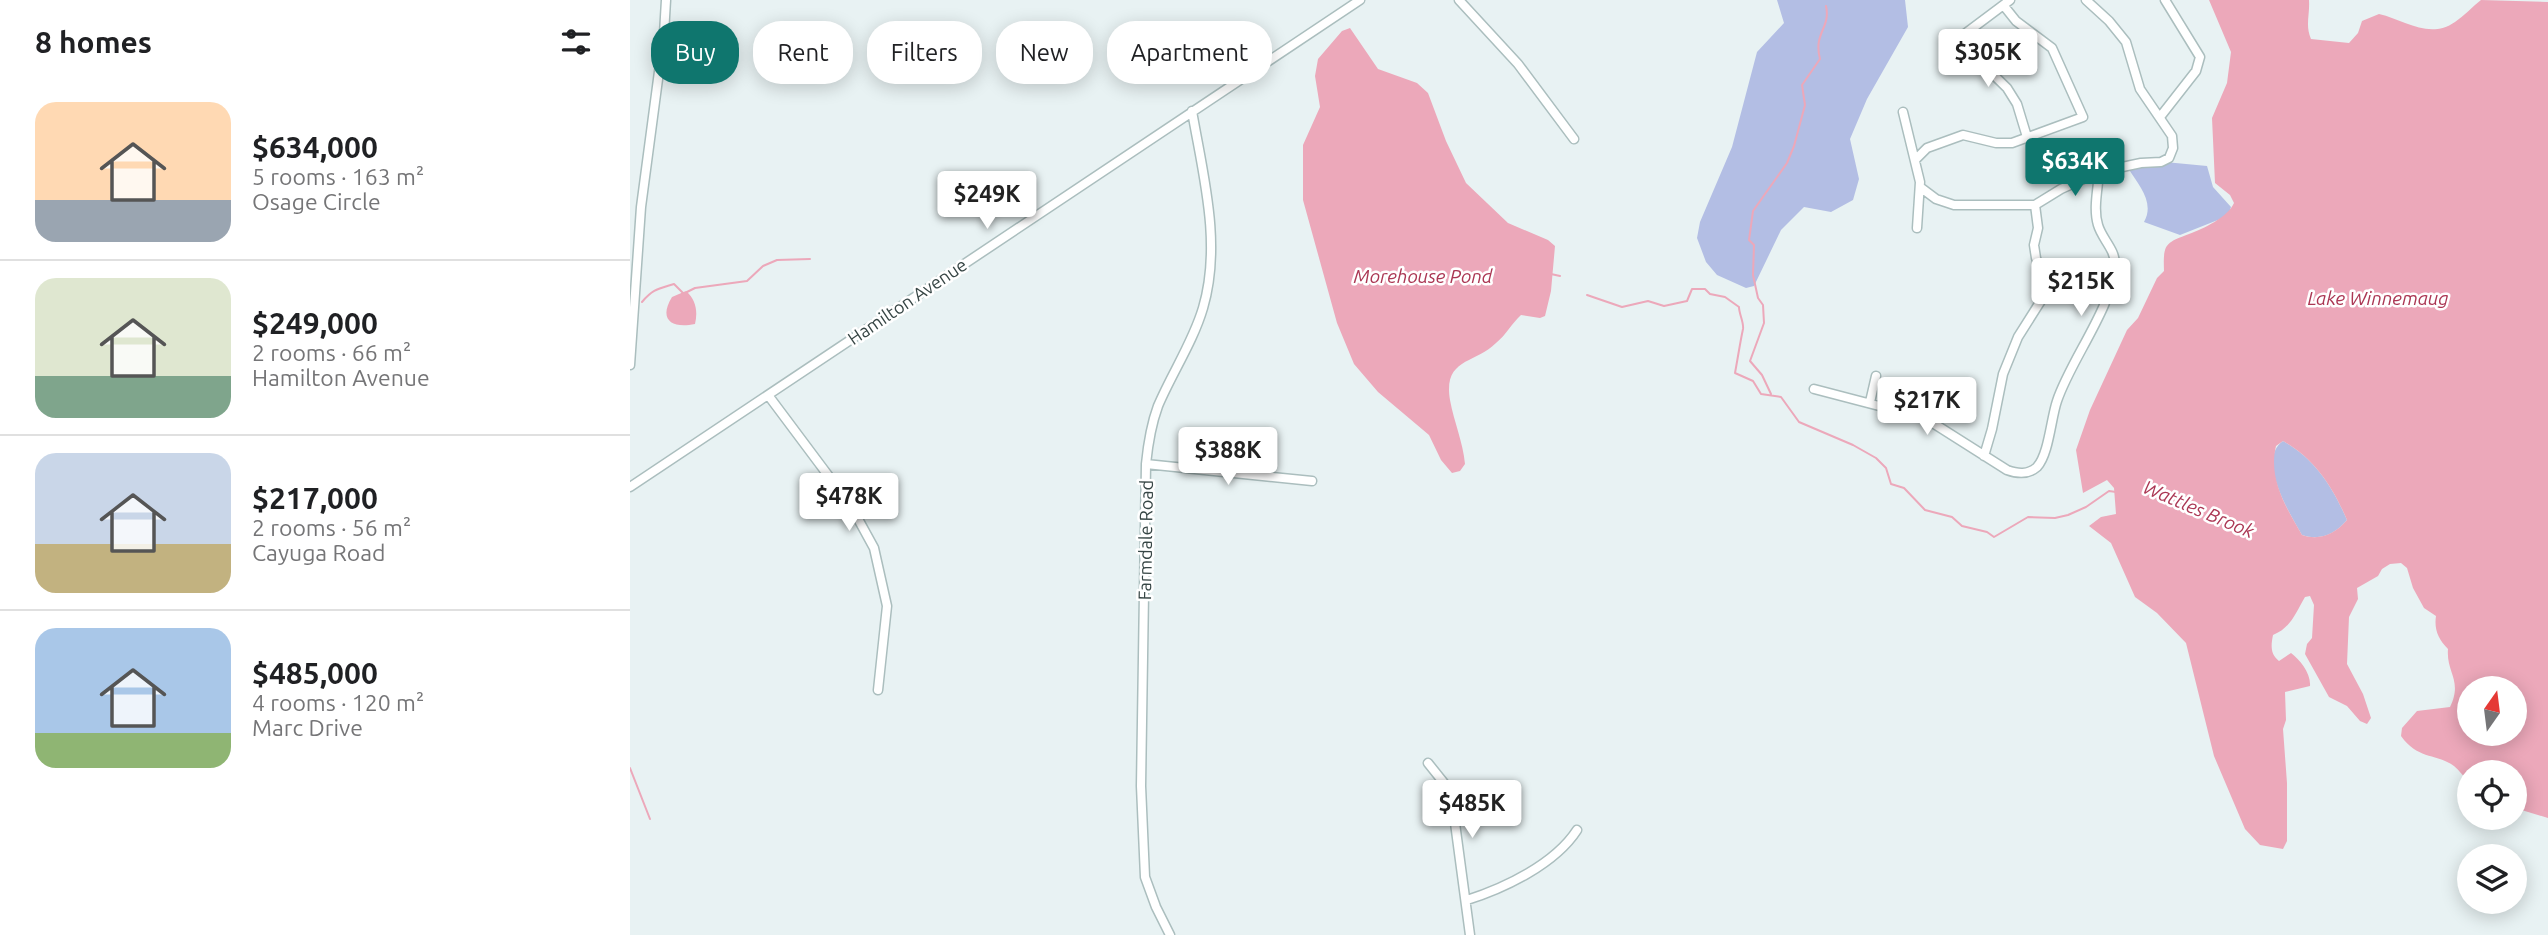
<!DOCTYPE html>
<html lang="en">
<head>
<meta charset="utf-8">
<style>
  body { margin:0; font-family:Ubuntu,sans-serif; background:#f6f6f6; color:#202124; height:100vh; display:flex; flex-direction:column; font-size:26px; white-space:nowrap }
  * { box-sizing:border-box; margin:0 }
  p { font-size:23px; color:#757577 }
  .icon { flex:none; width:38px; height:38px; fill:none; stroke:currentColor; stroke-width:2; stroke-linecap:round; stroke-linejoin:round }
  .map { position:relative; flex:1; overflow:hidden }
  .sheet { display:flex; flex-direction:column; background:#fff; width:630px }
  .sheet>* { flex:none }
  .top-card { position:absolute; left:21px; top:21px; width:665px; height:63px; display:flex; gap:14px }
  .needle { width:46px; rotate:14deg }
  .controls { position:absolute; left:1827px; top:676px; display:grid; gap:14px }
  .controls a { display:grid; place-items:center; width:70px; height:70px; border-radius:50%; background:#fff; box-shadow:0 4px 18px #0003; font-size:35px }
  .price { position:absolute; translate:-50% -60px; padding:0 16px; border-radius:7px; background:#fff; color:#222; font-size:23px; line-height:46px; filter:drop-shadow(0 2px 4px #0008) }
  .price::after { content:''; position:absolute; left:50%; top:42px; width:21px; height:16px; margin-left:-10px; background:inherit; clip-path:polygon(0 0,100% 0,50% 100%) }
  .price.active { background:#0f766e; color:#fff }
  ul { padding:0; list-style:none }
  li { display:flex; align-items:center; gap:21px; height:175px; padding:0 35px }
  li+li { border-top:2px solid #e0e0e0 }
  li span { display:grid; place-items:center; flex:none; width:196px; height:140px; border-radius:21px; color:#555 }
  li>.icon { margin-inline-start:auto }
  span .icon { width:84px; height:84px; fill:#fffc; stroke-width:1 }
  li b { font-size:30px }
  h2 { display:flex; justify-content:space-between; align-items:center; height:84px; padding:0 35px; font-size:30px }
  .pill { padding:0 24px; border-radius:28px; background:#fff; box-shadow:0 4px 18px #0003; font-size:24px; line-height:63px }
  .pill.active { background:#0f766e; color:#fff }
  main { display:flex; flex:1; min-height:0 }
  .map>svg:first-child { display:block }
  .green { fill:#b3bee4 }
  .water { fill:#eca8ba; fill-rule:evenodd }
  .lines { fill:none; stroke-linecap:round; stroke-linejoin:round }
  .stream { stroke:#eca8ba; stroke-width:2 }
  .minor-casing { stroke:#abbebe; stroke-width:11 }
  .minor { stroke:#fff; stroke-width:8 }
  .labels { text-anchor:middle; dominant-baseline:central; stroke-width:5; stroke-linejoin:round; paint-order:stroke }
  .street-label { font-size:18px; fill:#374645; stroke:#fff }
  .water-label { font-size:19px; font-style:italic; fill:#ab3754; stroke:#fff }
</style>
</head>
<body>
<main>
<section class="sheet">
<h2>8 homes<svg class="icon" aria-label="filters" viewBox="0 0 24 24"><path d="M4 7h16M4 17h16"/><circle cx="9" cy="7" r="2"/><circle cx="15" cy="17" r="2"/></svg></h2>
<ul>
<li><span style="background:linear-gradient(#ffd9b3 70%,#9aa5b1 0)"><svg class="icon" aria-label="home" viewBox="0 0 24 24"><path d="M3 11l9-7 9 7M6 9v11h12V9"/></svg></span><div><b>$634,000</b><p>5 rooms · 163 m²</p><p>Osage Circle</p></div></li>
<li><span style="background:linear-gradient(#dfe7d0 70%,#7fa58c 0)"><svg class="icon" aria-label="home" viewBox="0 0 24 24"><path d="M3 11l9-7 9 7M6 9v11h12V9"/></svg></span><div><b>$249,000</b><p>2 rooms · 66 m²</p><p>Hamilton Avenue</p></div></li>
<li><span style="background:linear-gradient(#c9d6e8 65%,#c2b280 0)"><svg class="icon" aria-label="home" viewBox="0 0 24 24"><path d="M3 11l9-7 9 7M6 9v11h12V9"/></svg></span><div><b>$217,000</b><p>2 rooms · 56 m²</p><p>Cayuga Road</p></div></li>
<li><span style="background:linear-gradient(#a9c7e8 75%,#8fb573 0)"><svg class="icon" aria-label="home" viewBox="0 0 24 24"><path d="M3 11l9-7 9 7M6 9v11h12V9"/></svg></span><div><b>$485,000</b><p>4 rooms · 120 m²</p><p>Marc Drive</p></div></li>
</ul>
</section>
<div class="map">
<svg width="1918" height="935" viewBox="0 0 1918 935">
  <rect width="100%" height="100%" fill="#e8f2f3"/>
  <path class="green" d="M1147,0H1275L1278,27L1237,99L1220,139L1229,179L1223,200L1201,212L1174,207L1151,230L1124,286L1116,288L1087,275L1076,262L1067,238L1070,222L1102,147L1127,52L1154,23Z
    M1514,160L1577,166L1583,187L1601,207L1598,216L1550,235L1514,222C1525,202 1509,186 1498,168Z
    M1653,441C1684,458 1703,487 1717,520C1705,534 1691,541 1672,535C1660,514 1626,460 1653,441Z"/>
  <path class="water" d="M1579,0H1679C1680,15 1675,25 1681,39L1719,43L1728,33L1732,21L1749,14C1775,20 1799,40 1825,22C1834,16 1842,7 1851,0L1918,2V818L1885,808V772H1839V782C1834,777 1829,770 1824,766C1806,753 1788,760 1771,736L1772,728L1787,711L1820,707C1833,680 1816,673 1818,649C1808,639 1804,629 1806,616L1794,608L1783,588L1777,568L1771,563L1760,564L1752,569L1748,576L1727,588L1728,599L1719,617L1717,664L1733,694L1741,718L1737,724L1730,721L1717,706L1699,697L1675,654L1677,644L1682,638L1684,605L1680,596L1675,597C1666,612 1661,628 1643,635C1641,645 1640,654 1649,661L1661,653C1670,660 1681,673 1680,686L1655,692L1656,720L1653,729L1657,783V841L1653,849L1630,845L1615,829L1584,756L1556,643L1527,613L1505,597L1481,543L1459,526L1471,517L1486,514L1484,488L1477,480L1453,493L1446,450L1460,410L1497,330L1508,318L1527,278L1534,271C1533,244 1535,243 1559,234C1573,229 1598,217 1604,203L1600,195L1585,183L1582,118L1597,83L1601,52ZM1653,441C1684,458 1703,487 1717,520C1705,534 1690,541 1672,535C1656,507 1638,479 1646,446ZM1839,688H1885V733H1839Z
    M720,28L748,69L787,83L798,93L816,141L836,183L878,223L918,240L925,246L921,291L915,316L910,318L891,315C882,323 876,335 866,343C845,364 813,358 820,400C824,422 833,442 835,464L830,471L822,473L811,460L799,435L748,392L724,364L707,323L673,200V145L690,107L685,76L688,59L712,31Z
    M56,291C66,300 68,311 65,324C42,329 28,320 42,297Z"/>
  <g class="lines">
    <path class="stream" d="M921,274L930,276
      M57,292L65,288L117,281L133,266L147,260L180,259
      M957,295L992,307L1018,301L1034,306L1057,301L1062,289H1075L1080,294L1095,297L1109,307C1109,314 1114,322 1113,329C1110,343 1108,357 1105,373L1123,381L1131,394L1151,397L1169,422L1223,445L1246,458L1256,468L1261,484L1274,488L1295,510L1322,517L1332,526L1357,532L1364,537L1398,517L1425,518L1438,515L1456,507L1479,491L1486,492
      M12,302C23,289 28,289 44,284L53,293
      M1141,394L1132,375L1120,361L1134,323L1133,305L1128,298L1123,275L1124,245L1119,240L1123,211L1157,163L1164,146L1175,105L1172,85L1190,59C1183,33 1201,28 1196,6
      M0,768L20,819"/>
    <g class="minor-casing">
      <path id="minor" d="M829,0L888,64L944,139
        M1380,0L1336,33L1334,41L1336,48L1377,88L1387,104L1397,137
        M1273,112L1290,182L1287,228
        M1530,117L1566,71L1570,57L1535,0
        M1285,160L1297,148L1333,135L1366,143H1382L1453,117L1422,48L1386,21L1374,6
        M1290,187L1306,199L1324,205H1405L1431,189L1469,172L1511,163L1531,162L1539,158L1543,148L1542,136L1510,89L1496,42L1479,21L1456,0
        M0,365L11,207L34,34L36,0
        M1184,389L1295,418L1377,470C1388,474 1398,475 1407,467C1419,454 1421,418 1427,401C1441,359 1483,307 1485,264C1485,249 1472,239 1468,225C1463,209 1468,189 1469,172
        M138,395L221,506L244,548L257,606L248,690
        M1240,402L1246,376
        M1354,456L1362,429L1373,374L1388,337L1412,299L1416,287L1406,258L1404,245L1408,228L1405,205
        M516,464L682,481
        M0,487L730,0
        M798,763L814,783L825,823L840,935
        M837,900C875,888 925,864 947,830
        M540,935L526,907L515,877L511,786L516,464C518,444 521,425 528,406C542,373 563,342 573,308C592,244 573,175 562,111"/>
    </g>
    <use href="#minor" class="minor"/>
  </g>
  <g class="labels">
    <g class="street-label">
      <text transform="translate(277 301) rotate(-34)">Hamilton Avenue</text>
      <text transform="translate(515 540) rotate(-89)">Farmdale Road</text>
    </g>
    <g class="water-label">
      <text x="793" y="276">Morehouse Pond</text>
      <text x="1748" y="298">Lake Winnemaug</text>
      <text transform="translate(1569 509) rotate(23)">Wattles Brook</text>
    </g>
  </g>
</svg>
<div class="controls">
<a><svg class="needle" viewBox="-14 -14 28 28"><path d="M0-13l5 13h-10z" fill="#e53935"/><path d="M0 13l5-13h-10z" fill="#757577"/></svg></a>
<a><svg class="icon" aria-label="locate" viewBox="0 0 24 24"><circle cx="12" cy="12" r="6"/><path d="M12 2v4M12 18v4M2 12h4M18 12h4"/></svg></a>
<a><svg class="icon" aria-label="layers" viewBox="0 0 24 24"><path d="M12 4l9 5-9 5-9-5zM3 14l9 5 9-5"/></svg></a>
</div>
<b class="price" style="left:1358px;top:89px">$305K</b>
<b class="price active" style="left:1445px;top:198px">$634K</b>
<b class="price" style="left:357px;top:231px">$249K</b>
<b class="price" style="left:1451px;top:318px">$215K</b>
<b class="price" style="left:1297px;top:437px">$217K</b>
<b class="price" style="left:598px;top:487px">$388K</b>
<b class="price" style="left:219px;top:533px">$478K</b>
<b class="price" style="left:842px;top:840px">$485K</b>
<div class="top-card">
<a class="pill active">Buy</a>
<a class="pill">Rent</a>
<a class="pill">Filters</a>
<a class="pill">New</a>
<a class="pill">Apartment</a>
</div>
</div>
</main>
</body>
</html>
